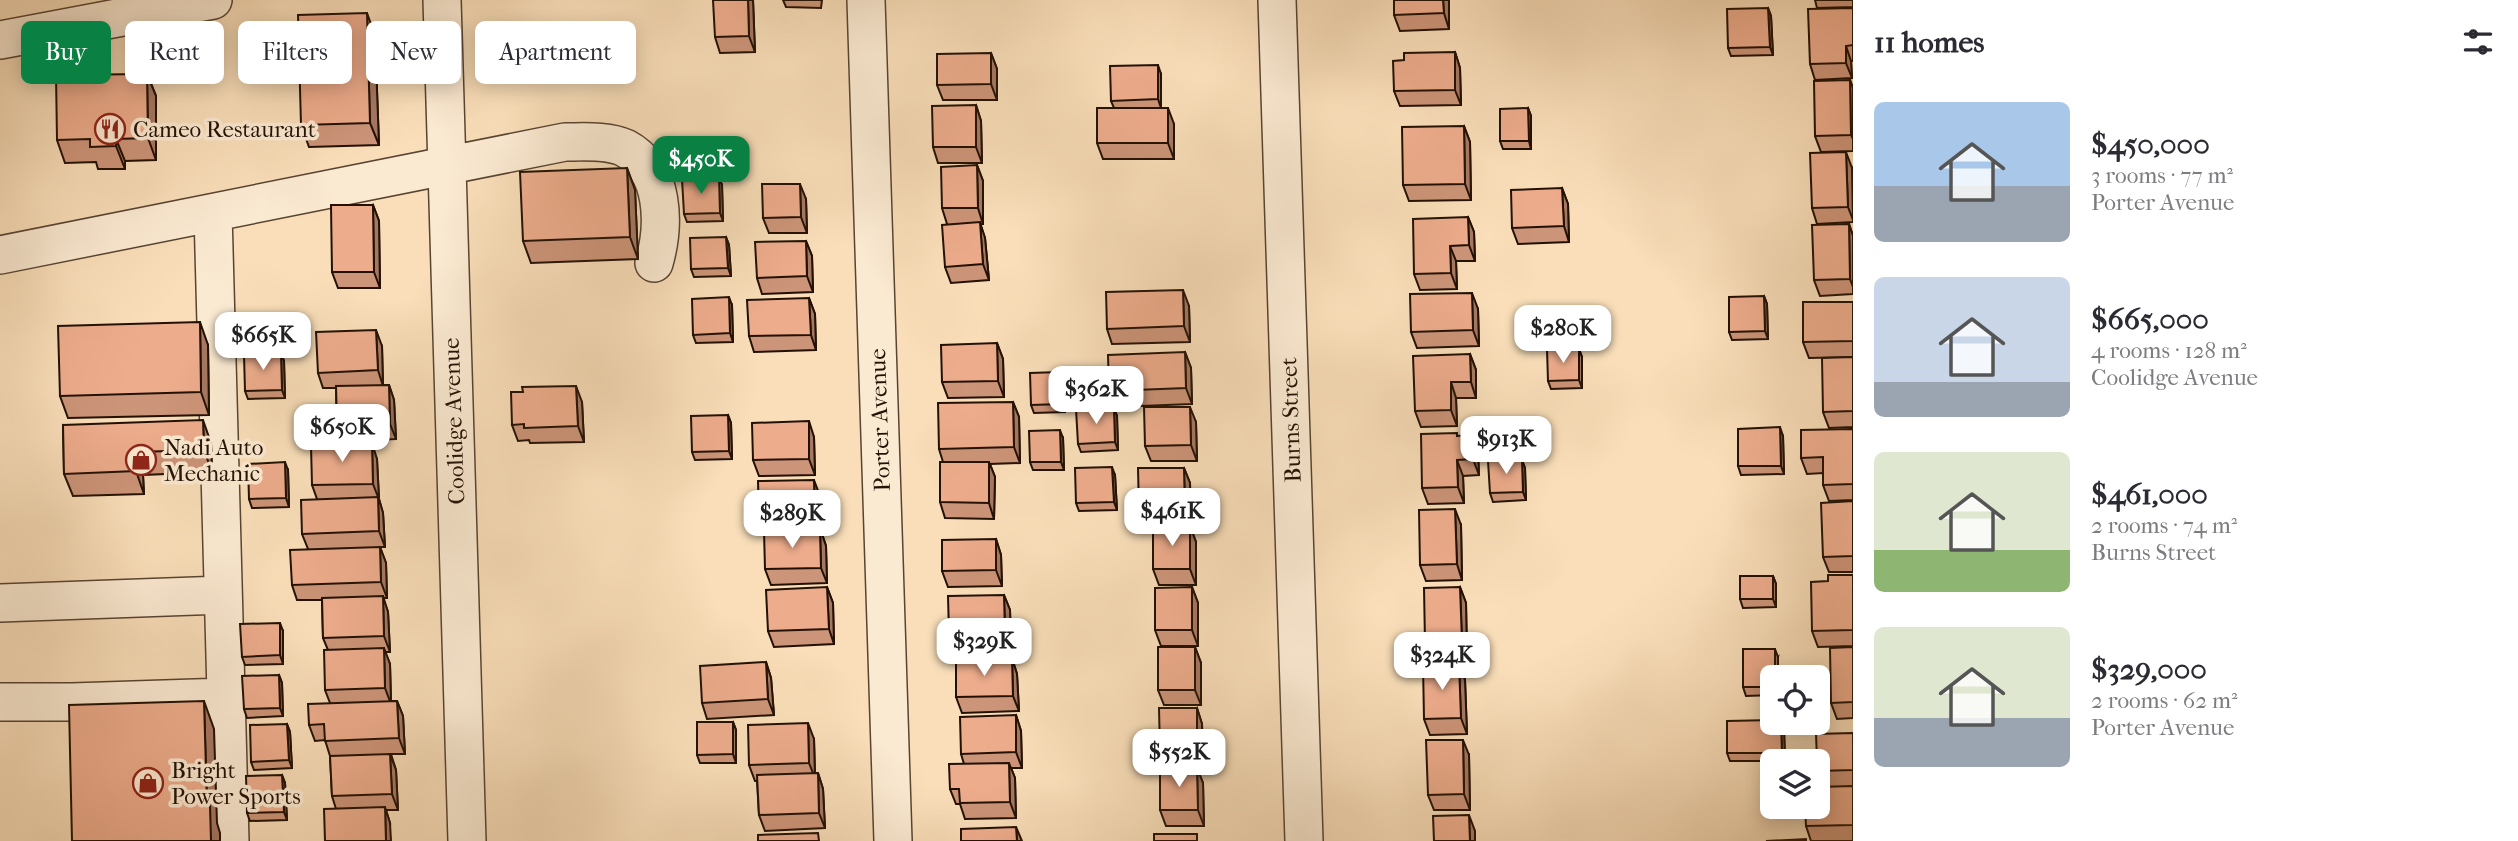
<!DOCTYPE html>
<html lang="en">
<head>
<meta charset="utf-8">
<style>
  body { margin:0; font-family:"IM FELL French Canon",serif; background:#f7f7f7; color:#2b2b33; height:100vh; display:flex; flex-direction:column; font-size:26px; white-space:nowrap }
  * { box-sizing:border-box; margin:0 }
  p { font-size:23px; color:#7c7c81 }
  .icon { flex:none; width:38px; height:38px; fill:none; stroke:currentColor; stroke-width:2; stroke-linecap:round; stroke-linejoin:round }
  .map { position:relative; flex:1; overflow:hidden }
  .side { display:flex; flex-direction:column; background:#fff; width:665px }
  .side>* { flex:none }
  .hud { position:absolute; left:21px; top:21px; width:665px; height:63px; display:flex; gap:14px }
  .fabs { position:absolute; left:1760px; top:665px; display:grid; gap:14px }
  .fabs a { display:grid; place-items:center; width:70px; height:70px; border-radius:10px; background:#fff; box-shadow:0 4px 18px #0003; font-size:35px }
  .price { position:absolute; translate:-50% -60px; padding:0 16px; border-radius:14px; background:#fff; color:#222; font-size:23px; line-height:46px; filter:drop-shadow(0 2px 4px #0008) }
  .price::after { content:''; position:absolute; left:50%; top:42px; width:21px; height:16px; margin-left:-10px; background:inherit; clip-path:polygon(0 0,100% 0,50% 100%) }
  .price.current { background:#0b8043; color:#fff }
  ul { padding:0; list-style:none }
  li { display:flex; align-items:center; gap:21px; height:175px; padding:0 21px }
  li span { display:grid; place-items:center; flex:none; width:196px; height:140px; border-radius:10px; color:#555 }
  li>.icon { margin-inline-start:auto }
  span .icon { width:84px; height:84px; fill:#fffc; stroke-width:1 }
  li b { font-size:30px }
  h2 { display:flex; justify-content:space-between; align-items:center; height:84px; padding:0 21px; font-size:30px }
  .pill { padding:0 24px; border-radius:10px; background:#fff; box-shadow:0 4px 18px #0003; font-size:24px; line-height:63px }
  .pill.current { background:#0b8043; color:#fff }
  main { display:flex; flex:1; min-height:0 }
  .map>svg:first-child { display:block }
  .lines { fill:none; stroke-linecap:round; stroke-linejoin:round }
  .minor-casing { stroke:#584432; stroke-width:40 }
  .minor { stroke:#fbead2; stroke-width:37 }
  .wall { fill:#cc9478; stroke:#231105; stroke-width:2 }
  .shaded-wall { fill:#a67862; stroke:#231105; stroke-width:2 }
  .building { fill:#edac8c; stroke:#231105; stroke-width:2 }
  .labels { text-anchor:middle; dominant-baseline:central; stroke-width:7; stroke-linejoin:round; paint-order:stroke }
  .poi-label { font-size:23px; fill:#231105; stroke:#fbead2; text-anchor:start }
  .street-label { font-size:23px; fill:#231105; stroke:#fbead2 }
</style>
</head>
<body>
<main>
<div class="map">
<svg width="1853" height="841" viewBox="0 0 1853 841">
  <rect width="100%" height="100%" fill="#f9deb9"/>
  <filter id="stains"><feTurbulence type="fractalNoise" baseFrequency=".00286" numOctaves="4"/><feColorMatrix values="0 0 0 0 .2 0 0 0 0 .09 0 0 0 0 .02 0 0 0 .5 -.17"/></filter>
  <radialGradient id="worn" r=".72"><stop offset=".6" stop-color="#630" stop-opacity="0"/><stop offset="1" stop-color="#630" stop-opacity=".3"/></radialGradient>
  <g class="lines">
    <g class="minor-casing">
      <path id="minor" d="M442,0L467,841
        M866,0L893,841
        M1277,0L1304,841
        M0,40L213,0
        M213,213L230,841
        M0,255L565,142C583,142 608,140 625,148C665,169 665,225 654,263
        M0,603L223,595
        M0,702H72L226,697"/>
    </g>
    <use href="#minor" class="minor"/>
  </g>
  <path class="wall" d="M753,0L755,52L720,53L715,37Z
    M783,0H822L821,8L786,7Z
    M1394,0H1449V29L1400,31L1394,15Z
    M1815,0H1853V7L1817,8Z
    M1768,8L1771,16L1773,55L1731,56L1728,48Z
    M1853,8V61H1851L1852,78L1815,80L1810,64Z
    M375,35L379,145L309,147L301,125Z
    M1455,52L1460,68L1461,105L1400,106L1394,91Z
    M991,53L997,69V100H943L937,85Z
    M147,74L156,96V160L125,161V169H98L96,162L65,163L57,140Z
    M1161,74V108H1132L1174,124V159H1103L1097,143L1114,108L1111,101Z
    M1850,80L1853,88V151L1821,152L1815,136Z
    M976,105L981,121L982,163H938L933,147Z
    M1528,108L1531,116V149H1503L1500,141Z
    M1464,126L1470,142L1471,200L1409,201L1403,185Z
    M977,165L983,181V224H980L985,238L989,280L951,283L945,267L947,224L942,208Z
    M627,168L635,190L638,259L531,263L523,241Z
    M1852,168L1853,222L1817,224L1812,208Z
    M722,185L723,221L687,222L684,214Z
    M1562,188L1568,204L1569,242L1518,244L1512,228Z
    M806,199L807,233H769L763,218Z
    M373,205L379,221L380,288H338L332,272Z
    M1468,217L1474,232L1475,261H1456L1457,289L1420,290L1414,274Z
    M1849,224L1853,236V294L1820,296L1814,280Z
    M726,237L729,245L731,276L694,277L691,269Z
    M806,241L812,256L813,292L762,294L757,278Z
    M1764,296L1767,304L1768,339L1732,340L1729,332Z
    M809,298L815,314L816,350L754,352L749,336Z
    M1853,302V357L1809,358L1803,342Z
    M732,305L733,342L696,343L693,335Z
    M1189,306L1190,342L1112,344L1107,329Z
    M1478,309L1479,346L1417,348L1411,332Z
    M997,343L1003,359L1004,397L948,398L942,382Z
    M208,345L209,415L68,418L60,396Z
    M382,346L383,385H389L394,400L396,439L343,441L337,425L336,388H323L318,373Z
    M1579,349L1582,357V388L1551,389L1548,381Z
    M1185,352L1191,368L1192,404L1115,407L1109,391Z
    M1470,354L1476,370V398H1456L1457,426L1421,427L1415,411Z
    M1853,357V427L1829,428L1823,412Z
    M284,361L285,398L248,399L245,391Z
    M1063,380L1065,412L1034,413L1031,405Z
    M582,402L584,442L530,443L529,440L518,441L512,425Z
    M1013,402L1019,417L1020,463L990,464L995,477L994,519L945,518L940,502L943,462L939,449Z
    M1114,408L1117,416L1118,450L1081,452L1078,444Z
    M728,415L731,423L732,459L695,460L692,452Z
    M1196,422L1197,461H1151L1145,446Z
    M63,425L211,443L212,472L143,475L144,494L73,496L64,474Z
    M1853,429V500L1829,501L1823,485V473L1807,474L1801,458Z
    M1458,436L1478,451L1479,475L1463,476L1464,503L1428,504L1422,488Z
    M1783,436L1784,474L1741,475L1738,466Z
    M814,437L815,475L759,476L753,460Z
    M1063,438L1064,470H1033L1030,462Z
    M377,459L379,499L383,513L385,547H380L386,563L387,598H383L388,612L390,652H385L390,664L391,701H397L403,716L405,754H391L396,770L398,810H386L390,823L336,809L332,796L330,756L325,740L315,741L309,725L330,703L325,690L328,650L323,638L322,600H297L292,585L308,549L302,534L317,499L312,485Z
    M1522,460L1525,468L1526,500L1493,502L1490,493Z
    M1184,468L1190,483L1191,526H1145L1139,510Z
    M288,470L289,507L252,508L249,499Z
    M1115,475L1117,510L1079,511L1076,503Z
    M820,496L821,531L826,546L827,583L771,585L765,569V533L759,519Z
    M1853,501V572H1829L1823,557Z
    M1461,525L1462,580L1426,581L1420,565Z
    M1190,526L1196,542V585H1159L1153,569Z
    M996,539L1001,555L1002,586L948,587L942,571Z
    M1853,575V646L1818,647L1812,631Z
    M1773,576L1776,584V607L1743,608L1740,599Z
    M827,587L833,603L834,644L774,647L768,631Z
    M1192,587L1198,603V646H1161L1155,630Z
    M1460,587L1466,603L1467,657L1431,658L1425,642Z
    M1004,595L1010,610L1011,648L955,649L949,634Z
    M283,631V664L245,665L242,657Z
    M1195,647L1201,663V705H1164L1158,690Z
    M1853,647V718L1837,719L1831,703Z
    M1778,657L1773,677V695L1746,696L1743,687Z
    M1012,658L1017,674L1019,711L962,713L956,697Z
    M766,662L771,678L774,715L707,719L702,703Z
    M1459,664L1465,680L1467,734L1430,735L1424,719Z
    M279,675L282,683L283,716L247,718L244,709Z
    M1197,708L1202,724L1203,766H1166L1160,750Z
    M1016,715L1021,731L1022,768H1011L1015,778L1016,818L965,819L960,804H956L950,789L964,764L961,754Z
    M733,722L736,730V763H700L697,755Z
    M1773,723H1782L1784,728L1785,761H1730L1727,753Z
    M287,724L290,732L292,768L254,770L251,762Z
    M1853,733V841H1811L1806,826L1823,787L1818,775V761Z
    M814,739L815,773H818L823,789L825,828L765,831L759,815L757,781H755L749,765Z
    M1469,755L1470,810H1434L1428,795Z
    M1197,768L1203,783L1204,826H1166L1160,810Z
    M282,775L285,783L287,820L250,821L247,813Z"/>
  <path class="shaded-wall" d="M748,0H753L755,52L749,36Z
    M1443,0H1449V29L1444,13Z
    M1768,8L1771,16L1773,55L1770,47Z
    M367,13L375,35L379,145L370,123Z
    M1846,46L1851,61L1852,78L1846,63Z
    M1455,52L1460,68L1461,105L1455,90Z
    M991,53L997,69V100L991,84Z
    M1158,65L1161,74V108L1158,99Z
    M147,74L156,96V160L148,138Z
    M1850,80L1853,88V139L1851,135Z
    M976,105L981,121L982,163L976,147Z
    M1168,108L1174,124V159L1168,143Z
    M1528,108L1531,116V149L1529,141Z
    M1464,126L1470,142L1471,200L1465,184Z
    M116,139L125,161V169L116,146Z
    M1846,152L1852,168L1853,220L1848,207Z
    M977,165L983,181V224L978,208Z
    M627,168L635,190L638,259L630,237Z
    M719,177L722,185L723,221L720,213Z
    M800,184L806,199L807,233L801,217Z
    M1562,188L1568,204L1569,242L1564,226Z
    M373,205L379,221L380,288L374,272Z
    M1468,217L1474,232L1475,261L1469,245Z
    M980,222L985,238L989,280L983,264Z
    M1849,224L1853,236V287L1850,279Z
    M726,237L729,245L731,276L728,268Z
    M806,241L812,256L813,292L807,276Z
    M1450,246L1456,261L1457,289L1451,273Z
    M1183,290L1189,306L1190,342L1184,326Z
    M1472,293L1478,309L1479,346L1473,330Z
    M1764,296L1767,304L1768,339L1765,331Z
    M729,297L732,305L733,342L730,333Z
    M809,298L815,314L816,350L811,335Z
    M200,322L208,345L209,415L201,392Z
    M376,330L382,346L383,386L378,370Z
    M997,343L1003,359L1004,397L998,381Z
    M1579,349L1582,357V388L1579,380Z
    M1185,352L1191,368L1192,404L1186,388Z
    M281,353L284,361L285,398L282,390Z
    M1470,354L1476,370V398L1471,382Z
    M1060,372L1063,380L1065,412L1062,404Z
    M1451,382L1456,398L1457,426L1451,410Z
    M389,385L394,400L396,439L390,424Z
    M576,386L582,402L584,442L578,426Z
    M1013,402L1019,417L1020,463L1014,447Z
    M1190,407L1196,422L1197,461L1191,445Z
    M1114,408L1117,416L1118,450L1115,442Z
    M728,415L731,423L732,459L729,451Z
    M203,420L211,443L212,472L204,450Z
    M809,421L814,437L815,475L809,459Z
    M1780,427L1783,436L1784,474L1781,466Z
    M1060,430L1063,438L1064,470L1061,462Z
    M1472,435L1478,451L1479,475L1473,459Z
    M372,443L377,459L379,499L383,513L385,547L379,531L378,497L373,484Z
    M135,452L143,475L144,494L136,471Z
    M1457,460L1463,476L1464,503L1458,487Z
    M1522,460L1525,468L1526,500L1523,492Z
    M285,462L288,470L289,507L286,498Z
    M989,462L995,477L994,519L989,503Z
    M1112,467L1115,475L1117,510L1114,502Z
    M1184,468L1190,483L1191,526L1185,510Z
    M814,480L820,496L821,531L826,546L827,583L821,568L820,532L815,517Z
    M1455,509L1461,525L1462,580L1457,564Z
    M1190,526L1196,542V585L1190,569Z
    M996,539L1001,555L1002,586L996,570Z
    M380,547L386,563L387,598L381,582Z
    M1773,576L1776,584V607L1773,599Z
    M827,587L833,603L834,644L829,629Z
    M1192,587L1198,603V646L1192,630Z
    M1460,587L1466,603L1467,657L1462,641Z
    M1004,595L1010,610L1011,648L1005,632Z
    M383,596L388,612L390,652L384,636Z
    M280,623L283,631V664L280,655Z
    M1195,647L1201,663V705L1195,690Z
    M384,648L390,664L391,704L385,688Z
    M1775,649L1778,657V677H1775Z
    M1012,658L1017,674L1019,711L1013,696Z
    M766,662L771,678L774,715L768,699Z
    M1459,664L1465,680L1467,734L1461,718Z
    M279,675L282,683L283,716L280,708Z
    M204,701L214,729L217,823L220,833V841H211L207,805Z
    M397,701L403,716L405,754L399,738Z
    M1197,708L1202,724L1203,766L1197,750Z
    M1016,715L1021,731L1022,768L1016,752Z
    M733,722L736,730V763L733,754Z
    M808,723L814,739L815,778L809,763Z
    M1781,723L1784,728L1785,761L1782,753Z
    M287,724L290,732L292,768L289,760Z
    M1463,740L1469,755L1470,810L1464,794Z
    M390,754L396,770L398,810L392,794Z
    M1009,763L1015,778L1016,818L1010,802Z
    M1197,768L1203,783L1204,826L1198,810Z
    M818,773L823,789L825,828L819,813Z
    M282,775L285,783L287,820L284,812Z
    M385,807L390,823L391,841H386Z
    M1469,815L1475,831V841H1470Z
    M1016,827L1022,841H1017Z"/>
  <path class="building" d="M713,0H748L749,36L715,37Z
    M1394,0H1443L1444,13L1394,15Z
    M1768,8L1770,47L1728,48L1727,9Z
    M1853,8V45L1846,46V63L1810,64L1808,9Z
    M367,13L370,123L301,125L298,15Z
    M1455,52V90L1394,91L1393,61L1404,60V53Z
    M991,53V84L937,85V54Z
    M1158,65V99L1111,101L1110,66Z
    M147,74L148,138L116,139V146L90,147V139L57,140L56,75Z
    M1850,80L1851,135L1815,136L1814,81Z
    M976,105V147H933L932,106Z
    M1097,108H1168V143H1097Z
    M1528,108L1529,141H1500V109Z
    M1464,126L1465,184L1403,185L1402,127Z
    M1846,152L1848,207L1812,208L1810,153Z
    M977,165L978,208H942L941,167Z
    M627,168L630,237L523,241L520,172Z
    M719,177L720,213L684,214L682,179Z
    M762,184H800L801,217L763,218Z
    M1562,188L1564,226L1512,228L1511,190Z
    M331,205H373L374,272H332Z
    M1468,217L1469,245L1450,246L1451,273L1414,274L1413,219Z
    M980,222L983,264L945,267L942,225Z
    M1849,224L1850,279L1814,280L1812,225Z
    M726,237L728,268L691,269L690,238Z
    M806,241L807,276L757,278L755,242Z
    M1183,290L1184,326L1107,329L1106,292Z
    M1472,293L1473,330L1411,332L1410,294Z
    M1764,296L1765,331L1729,332V297Z
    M729,297L730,333L693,335L692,299Z
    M809,298L811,335L749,336L747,300Z
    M1803,302H1853V341L1803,342Z
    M200,322L201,392L60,396L58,326Z
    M376,330L378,370L318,373L316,332Z
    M997,343L998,381L942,382L941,345Z
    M1547,349H1579V380L1548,381Z
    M1185,352L1186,388L1109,391L1108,355Z
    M281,353L282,390L245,391L244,355Z
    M1470,354L1471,382H1451V410L1415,411L1413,356Z
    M1853,357V411L1823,412L1822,358Z
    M1060,372L1062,404L1031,405L1030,373Z
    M389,385L390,424L337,425L336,386Z
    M576,386L578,426L524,428V424L512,425L511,392H523L522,387Z
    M1013,402L1014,447L939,449L938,403Z
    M1144,407H1190L1191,445L1145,446Z
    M1114,408L1115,442L1078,444L1076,409Z
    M728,415L729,451L692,452L691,416Z
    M203,420L204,450L135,452L136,471L64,474L63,425Z
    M809,421V459L753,460L752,423Z
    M1780,427L1781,466H1738V429Z
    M1853,429V484L1823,485V457L1801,458V430Z
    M1060,430L1061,462H1030L1029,431Z
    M1457,433V436L1472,435L1473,459L1457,460L1458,487L1422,488L1421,434Z
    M372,443L373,484L312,485L311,446Z
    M1522,460L1523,492L1490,493L1488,461Z
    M285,462L286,498L249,499L248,464Z
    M940,462H989V503L940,502Z
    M1112,467L1114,502L1076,503L1075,468Z
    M1138,468H1184L1185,510H1139Z
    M814,480L815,517L759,519L758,481Z
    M378,497L379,531L302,534L301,500Z
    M1853,501V556L1823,557L1821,503Z
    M1455,509L1457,564L1420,565L1419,510Z
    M1190,526V569H1153V527Z
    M820,530L821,568L765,569L764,531Z
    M996,539V570L942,571V540Z
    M380,547L381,582L292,585L290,550Z
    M1828,575H1853V630L1812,631L1811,582L1828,581Z
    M1740,576H1773V599H1740Z
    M827,587L829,629L768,631L766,590Z
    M1192,587V630H1155V588Z
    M1460,587L1462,641L1425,642L1424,588Z
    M1004,595L1005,632L949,634L948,596Z
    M383,596L384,636L323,638L322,598Z
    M280,623V655L242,657L240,624Z
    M1158,647H1195V690H1158Z
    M1853,647V702L1831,703L1830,648Z
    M384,648L385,688L325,690L324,650Z
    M1743,649H1775V677H1773V687H1743Z
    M1012,658L1013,696L956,697V660Z
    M766,662L768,699L702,703L700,666Z
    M1459,664L1461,718L1424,719L1423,665Z
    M279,675L280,708L244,709L242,676Z
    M204,701L207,805H210L211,841H72L69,705Z
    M397,701L399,738L325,741L324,724L309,725L308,704Z
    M1159,708H1197V750H1160Z
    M1016,715V752L961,754L960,717Z
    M1773,720V723H1781L1782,753H1727V721Z
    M697,722H733V754L697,755Z
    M808,723L809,763L749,765L748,725Z
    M287,724L289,760L251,762L250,725Z
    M1853,733V770L1818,771V761H1817L1816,734Z
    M1426,740H1463L1464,794L1428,795Z
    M390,754L392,794L332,796L330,756Z
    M1009,763L1010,802L960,803L959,789H950L949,764Z
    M1160,768H1197L1198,810H1160Z
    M818,773L819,813L759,815L757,775Z
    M282,775L284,812L247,813L246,776Z
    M1853,786V825L1806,826L1805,807H1818V787Z
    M385,807L386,841H325L324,809Z
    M1469,815L1470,841H1434L1433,816Z
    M1016,827L1017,841H961V829Z
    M818,833L819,841H758V835Z
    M1154,834H1197V841H1154Z
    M1806,839V841H1766Z"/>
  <defs>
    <g id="restaurant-ring" transform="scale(1.575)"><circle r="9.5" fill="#fbead2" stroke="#8f2418" stroke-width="1.5"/><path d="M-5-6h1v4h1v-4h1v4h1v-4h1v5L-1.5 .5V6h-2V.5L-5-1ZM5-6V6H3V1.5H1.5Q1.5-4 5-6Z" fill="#8f2418"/></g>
    <g id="shop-ring" transform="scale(1.575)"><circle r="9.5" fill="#fbead2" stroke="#8f2418" stroke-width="1.5"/><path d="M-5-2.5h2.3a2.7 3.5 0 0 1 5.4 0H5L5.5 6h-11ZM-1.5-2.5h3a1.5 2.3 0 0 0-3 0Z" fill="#8f2418"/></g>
  </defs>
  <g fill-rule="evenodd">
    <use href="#restaurant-ring" x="110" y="129"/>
    <use href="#shop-ring" x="141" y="460"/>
    <use href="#shop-ring" x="148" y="783"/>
  </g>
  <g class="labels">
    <g class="poi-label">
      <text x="133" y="129">Cameo Restaurant</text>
      <text x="164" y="447">Nadi Auto<tspan x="164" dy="26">Mechanic</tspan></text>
      <text x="171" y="770">Bright<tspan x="171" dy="26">Power Sports</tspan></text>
    </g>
    <g class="street-label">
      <text transform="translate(880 420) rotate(-92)">Porter Avenue</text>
      <text transform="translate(1291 420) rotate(-92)">Burns Street</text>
      <text transform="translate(454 421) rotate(-92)">Coolidge Avenue</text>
    </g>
  </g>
  <rect width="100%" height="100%" filter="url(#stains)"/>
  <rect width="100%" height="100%" fill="url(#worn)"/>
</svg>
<div class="fabs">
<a><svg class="icon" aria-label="locate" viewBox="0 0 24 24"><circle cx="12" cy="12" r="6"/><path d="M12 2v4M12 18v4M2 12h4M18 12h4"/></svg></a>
<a><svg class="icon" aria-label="layers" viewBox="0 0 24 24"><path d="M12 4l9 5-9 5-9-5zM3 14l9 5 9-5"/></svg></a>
</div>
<b class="price current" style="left:701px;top:196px">$450K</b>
<b class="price" style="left:1563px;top:365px">$280K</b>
<b class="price" style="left:263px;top:372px">$665K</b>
<b class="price" style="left:1096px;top:426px">$362K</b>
<b class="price" style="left:342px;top:464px">$650K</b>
<b class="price" style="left:1506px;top:476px">$913K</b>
<b class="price" style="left:1172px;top:548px">$461K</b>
<b class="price" style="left:792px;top:550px">$289K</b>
<b class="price" style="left:984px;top:678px">$329K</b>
<b class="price" style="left:1442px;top:692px">$324K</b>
<b class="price" style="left:1179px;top:789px">$552K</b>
<div class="hud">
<a class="pill current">Buy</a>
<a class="pill">Rent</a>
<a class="pill">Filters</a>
<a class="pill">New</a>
<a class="pill">Apartment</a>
</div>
</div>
<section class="side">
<h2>11 homes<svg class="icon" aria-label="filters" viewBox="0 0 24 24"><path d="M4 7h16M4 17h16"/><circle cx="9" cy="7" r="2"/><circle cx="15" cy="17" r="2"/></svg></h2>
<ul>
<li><span style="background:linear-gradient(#a9c7e8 60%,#9aa5b1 0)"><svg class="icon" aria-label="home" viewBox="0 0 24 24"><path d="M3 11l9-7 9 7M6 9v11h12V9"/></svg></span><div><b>$450,000</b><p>3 rooms · 77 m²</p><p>Porter Avenue</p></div></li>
<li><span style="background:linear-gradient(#c9d6e8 75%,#9aa5b1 0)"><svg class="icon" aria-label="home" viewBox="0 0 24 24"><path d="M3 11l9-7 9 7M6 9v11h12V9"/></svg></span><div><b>$665,000</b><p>4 rooms · 128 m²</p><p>Coolidge Avenue</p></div></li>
<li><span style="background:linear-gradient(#dfe7d0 70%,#8fb573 0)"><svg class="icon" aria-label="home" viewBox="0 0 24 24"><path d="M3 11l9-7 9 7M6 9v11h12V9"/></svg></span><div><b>$461,000</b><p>2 rooms · 74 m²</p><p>Burns Street</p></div></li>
<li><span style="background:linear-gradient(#dfe7d0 65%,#9aa5b1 0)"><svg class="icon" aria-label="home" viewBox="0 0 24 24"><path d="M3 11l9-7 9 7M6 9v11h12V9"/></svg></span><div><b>$329,000</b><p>2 rooms · 62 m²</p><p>Porter Avenue</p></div></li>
</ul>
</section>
</main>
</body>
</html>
